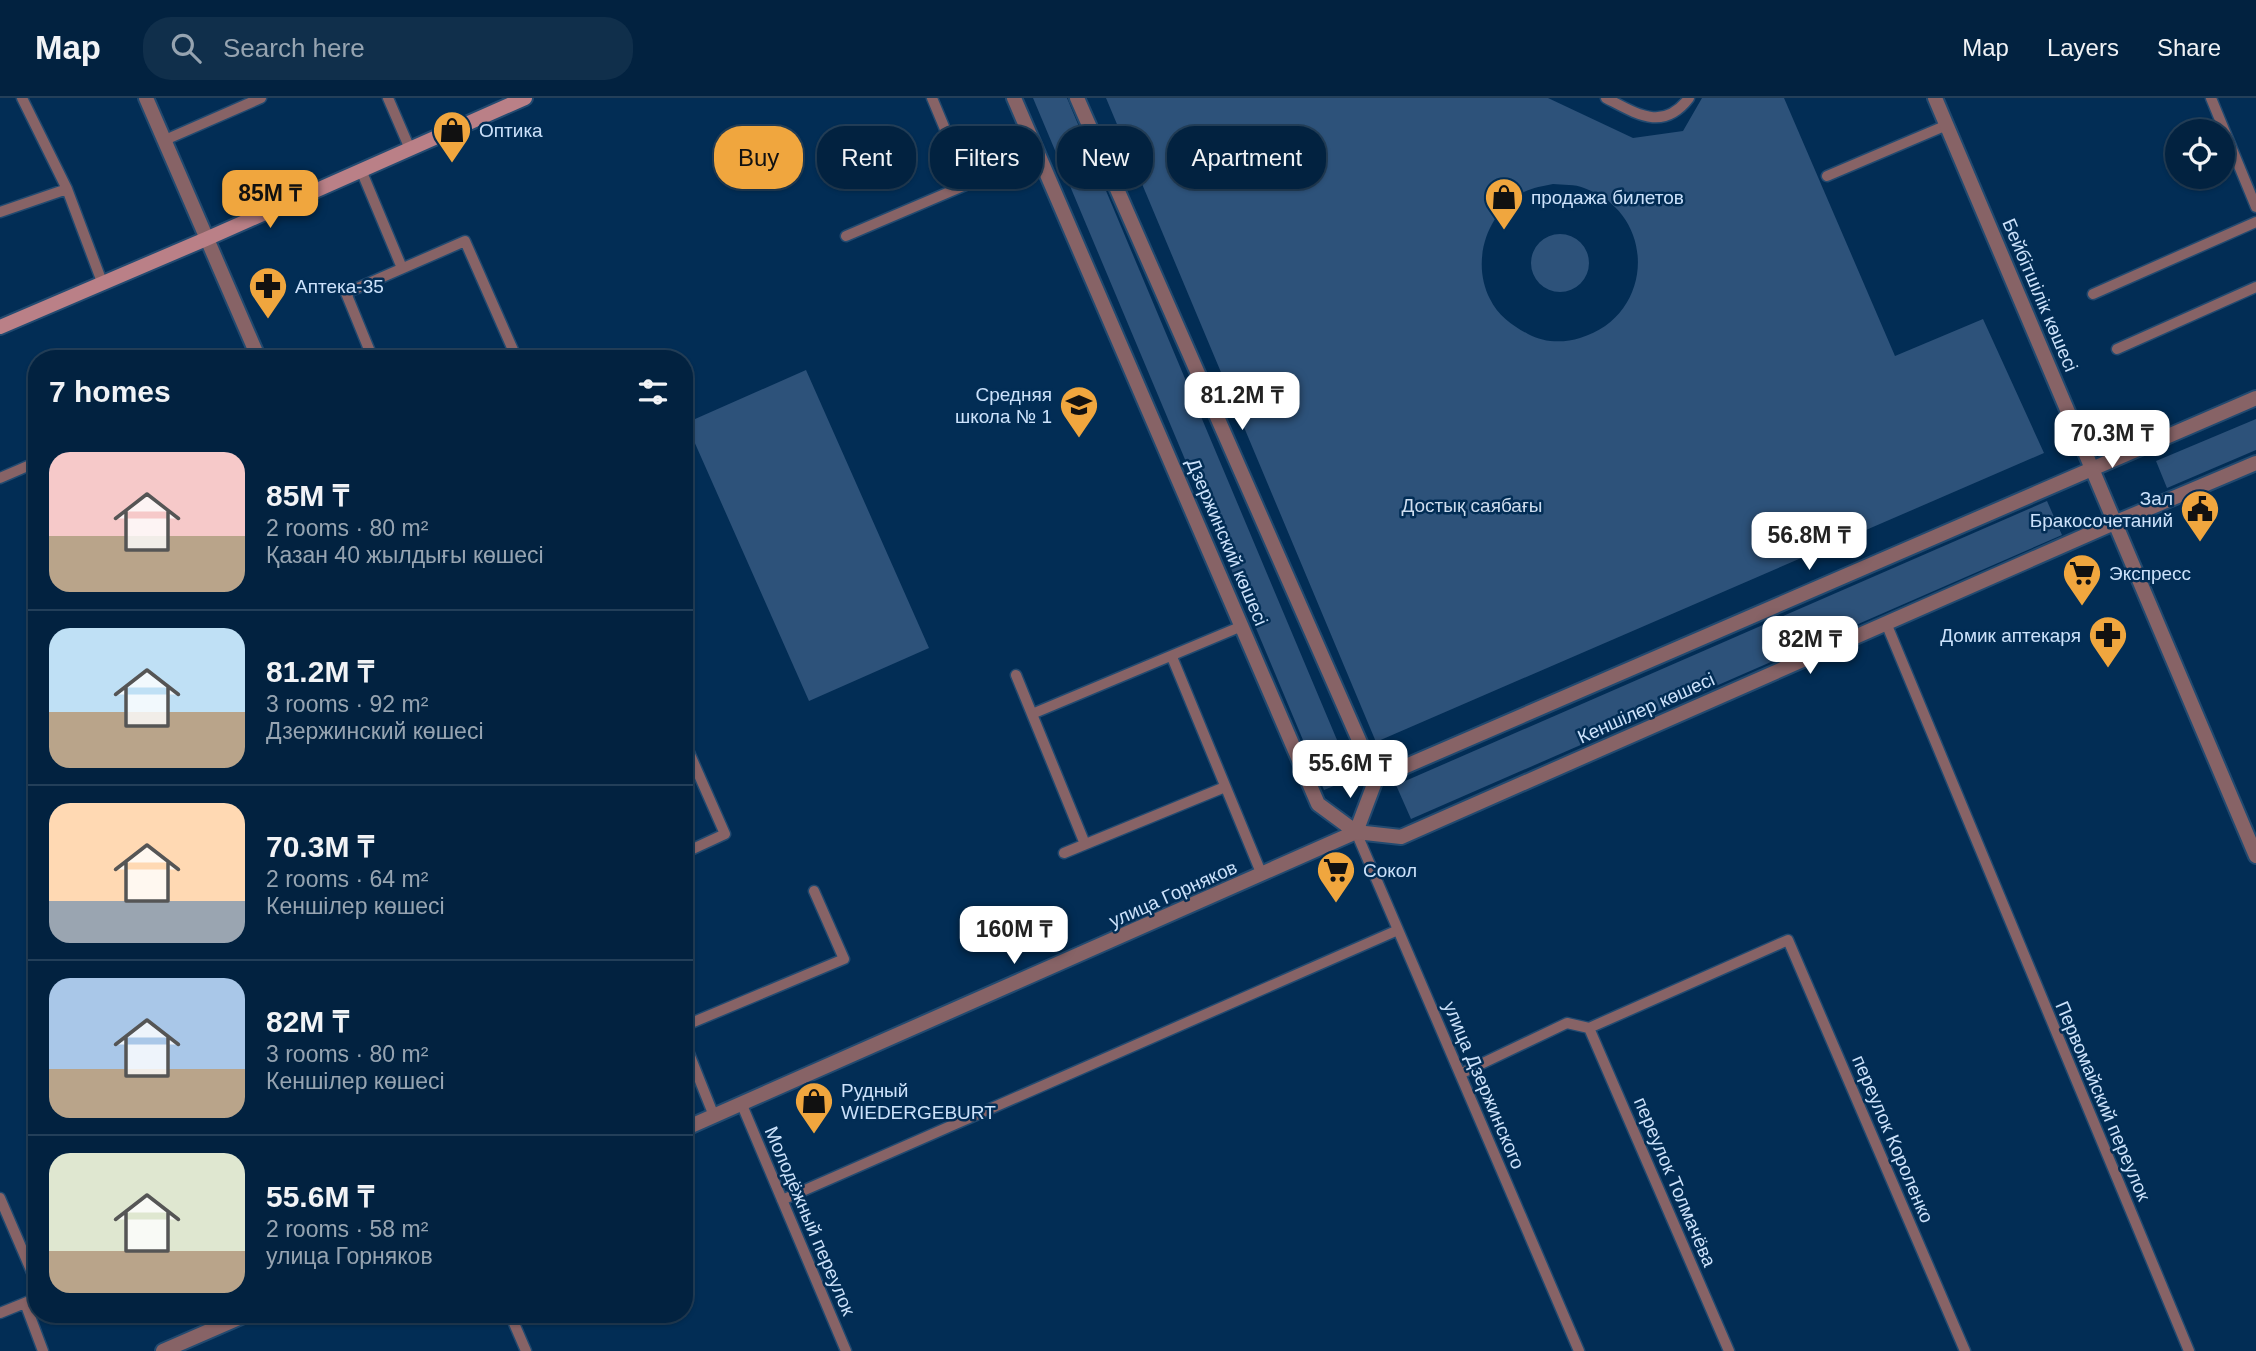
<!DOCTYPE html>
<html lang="en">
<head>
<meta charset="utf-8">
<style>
  body { margin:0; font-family:Arial,sans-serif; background:#102f4b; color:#f1f3f6; height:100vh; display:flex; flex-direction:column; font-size:26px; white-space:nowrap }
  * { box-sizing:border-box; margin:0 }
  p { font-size:23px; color:#96a4b1 }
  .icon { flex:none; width:38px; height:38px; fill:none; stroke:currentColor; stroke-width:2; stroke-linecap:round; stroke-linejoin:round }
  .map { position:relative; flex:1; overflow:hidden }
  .drawer { position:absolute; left:28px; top:252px; width:665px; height:973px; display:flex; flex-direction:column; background:#022240; border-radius:28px; box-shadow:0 2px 5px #0004,0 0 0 2px #233f59 }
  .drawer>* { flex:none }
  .banner { position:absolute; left:714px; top:28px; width:665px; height:63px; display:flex; gap:14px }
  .controls { position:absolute; left:2165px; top:21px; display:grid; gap:14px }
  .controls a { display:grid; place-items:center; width:70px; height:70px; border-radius:50%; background:#022240; box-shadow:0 2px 5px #0004,0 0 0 2px #233f59; font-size:35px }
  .price { position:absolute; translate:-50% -60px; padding:0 16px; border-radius:14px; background:#fff; color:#222; font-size:23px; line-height:46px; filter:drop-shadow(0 2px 4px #0008) }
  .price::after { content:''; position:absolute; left:50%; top:42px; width:21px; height:16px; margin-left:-10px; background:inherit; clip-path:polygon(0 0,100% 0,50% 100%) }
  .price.current { background:#f0a63e; color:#111 }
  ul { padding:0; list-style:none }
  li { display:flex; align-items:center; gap:21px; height:175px; padding:0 21px }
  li+li { border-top:2px solid #233f59 }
  li span { display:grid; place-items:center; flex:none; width:196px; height:140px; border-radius:21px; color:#555 }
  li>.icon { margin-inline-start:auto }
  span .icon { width:84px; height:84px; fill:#fffc; stroke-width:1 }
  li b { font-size:30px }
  h2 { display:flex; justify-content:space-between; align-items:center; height:84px; padding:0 21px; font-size:30px }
  .chip { padding:0 24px; border-radius:28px; background:#022240; box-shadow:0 2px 5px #0004,0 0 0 2px #233f59; font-size:24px; line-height:63px }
  .chip.current { background:#f0a63e; color:#111 }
  header { display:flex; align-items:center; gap:42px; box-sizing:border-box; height:98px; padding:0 35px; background:#022240; border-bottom:2px solid #233f59 }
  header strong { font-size:33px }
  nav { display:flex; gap:38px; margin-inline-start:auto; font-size:24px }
  .search { width:490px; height:63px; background:#102f4b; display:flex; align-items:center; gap:18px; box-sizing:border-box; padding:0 24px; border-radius:28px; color:#96a4b1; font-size:26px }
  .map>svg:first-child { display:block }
  .green { fill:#2d527a; fill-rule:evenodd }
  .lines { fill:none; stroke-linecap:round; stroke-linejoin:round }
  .lane-casing { stroke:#224a70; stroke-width:13 }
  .street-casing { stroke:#224a70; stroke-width:18 }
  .secondary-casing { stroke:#224a70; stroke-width:18 }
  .lane { stroke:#876366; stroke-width:10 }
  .street { stroke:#876366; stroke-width:14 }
  .secondary { stroke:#ba8087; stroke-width:14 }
  .labels { text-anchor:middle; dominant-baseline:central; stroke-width:5; stroke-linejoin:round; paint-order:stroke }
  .poi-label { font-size:19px; fill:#cce2fb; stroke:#022d55; text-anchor:start }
  .street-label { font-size:19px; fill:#cce2fb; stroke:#022d55 }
  .park-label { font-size:19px; fill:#ceddee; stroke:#022d55 }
</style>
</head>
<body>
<header>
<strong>Map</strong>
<div class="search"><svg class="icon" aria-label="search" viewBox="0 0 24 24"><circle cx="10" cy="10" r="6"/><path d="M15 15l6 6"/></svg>Search here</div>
<nav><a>Map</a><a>Layers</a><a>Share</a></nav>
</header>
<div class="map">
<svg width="2256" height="1253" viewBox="0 0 2256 1253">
  <rect width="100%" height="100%" fill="#022d55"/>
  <path class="green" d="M1033,0H1067L1353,680L1324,692Z
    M1106,0H1548L1633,40L1683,33L1702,0H1784L1895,258L1983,221L2044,355L1376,644ZM1553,86C1563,87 1575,86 1584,90C1658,116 1655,218 1580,240C1564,245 1544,245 1528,236C1513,228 1498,218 1490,201C1471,164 1486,116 1522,95C1531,90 1543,88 1553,86Z
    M1531 165a29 29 0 1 1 58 0a29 29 0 1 1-58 0Z
    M806,272L929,550L809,603L686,325Z
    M2256,321V352L2167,390L2156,363Z
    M2047,403L2062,437L1411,721L1396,687Z"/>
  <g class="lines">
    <g class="lane-casing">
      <path id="lane" d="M22,0L67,91L102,184
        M388,0L410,51
        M932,0L968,86
        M1606,0C1637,16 1663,34 1689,0
        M2211,0L2256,109
        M165,42L261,0
        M361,72L402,170
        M1827,78L1947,27
        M0,114L67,91
        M846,138L968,86L1039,59
        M2093,196L2256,124
        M2117,251L2256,189
        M373,261L346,195L465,143L517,261
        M0,380L37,364
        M1886,525L2189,1253
        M1172,559L1262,777
        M1016,577L1085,746
        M1032,616L1242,528
        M684,643L725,736L684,755
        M1356,734L1579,1253
        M1064,755L1225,689
        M684,928L844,861L814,793
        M1589,930L1729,1253
        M684,943L714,1018
        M1460,976L1567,925L1589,930L1788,842L1965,1253
        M742,1007L846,1253
        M0,1100L37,1186
        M782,1102L1398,832
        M25,1205L43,1253
        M0,1215L37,1200
        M510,1216L526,1253"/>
    </g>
    <g class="street-casing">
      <path id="street" d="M146,0L259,261
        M1014,0L1318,706L1356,734L1401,739L2114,425L2256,365
        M1077,0L1376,681
        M1935,0L2256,758
        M1376,681L2256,300
        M684,1031L1356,734L1376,681
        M163,1253L248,1216"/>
    </g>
    <g class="secondary-casing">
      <path id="secondary" d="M0,229L206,141L525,0"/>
    </g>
    <use href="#lane" class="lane"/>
    <use href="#street" class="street"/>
    <use href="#secondary" class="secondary"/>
  </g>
  <defs>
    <g id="shop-pin" transform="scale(2.0125)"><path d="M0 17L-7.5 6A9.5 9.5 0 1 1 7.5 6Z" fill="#f0a63e" stroke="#022d55"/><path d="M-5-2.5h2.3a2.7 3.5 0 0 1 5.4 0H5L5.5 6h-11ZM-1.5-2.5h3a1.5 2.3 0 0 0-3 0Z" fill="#111"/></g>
    <g id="pharmacy-pin" transform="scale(2.0125)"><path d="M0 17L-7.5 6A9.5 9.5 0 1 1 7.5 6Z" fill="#f0a63e" stroke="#022d55"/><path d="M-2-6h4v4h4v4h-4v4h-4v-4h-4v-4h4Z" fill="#111"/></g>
    <g id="school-pin" transform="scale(2.0125)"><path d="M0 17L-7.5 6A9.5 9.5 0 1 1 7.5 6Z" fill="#f0a63e" stroke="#022d55"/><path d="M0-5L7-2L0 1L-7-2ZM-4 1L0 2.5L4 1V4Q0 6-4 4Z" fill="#111"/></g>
    <g id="civic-pin" transform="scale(2.0125)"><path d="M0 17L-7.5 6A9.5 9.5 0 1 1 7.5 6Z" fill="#f0a63e" stroke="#022d55"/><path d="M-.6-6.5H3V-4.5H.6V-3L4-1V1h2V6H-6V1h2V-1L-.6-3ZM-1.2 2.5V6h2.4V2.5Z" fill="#111"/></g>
    <g id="supermarket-pin" transform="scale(2.0125)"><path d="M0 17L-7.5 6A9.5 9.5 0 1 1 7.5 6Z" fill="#f0a63e" stroke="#022d55"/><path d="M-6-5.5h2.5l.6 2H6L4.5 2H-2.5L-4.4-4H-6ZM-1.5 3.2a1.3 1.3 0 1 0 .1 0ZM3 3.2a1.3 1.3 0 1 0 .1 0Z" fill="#111"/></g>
  </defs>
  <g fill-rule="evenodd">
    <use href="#shop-pin" x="452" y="32"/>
    <use href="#shop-pin" x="1504" y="99"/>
    <use href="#pharmacy-pin" x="268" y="188"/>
    <use href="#school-pin" x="1079" y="307"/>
    <use href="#civic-pin" x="2200" y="411"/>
    <use href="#supermarket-pin" x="2082" y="475"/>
    <use href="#pharmacy-pin" x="2108" y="537"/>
    <use href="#supermarket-pin" x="1336" y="772"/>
    <use href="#shop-pin" x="814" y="1003"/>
  </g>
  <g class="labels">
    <g class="poi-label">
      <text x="479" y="32">Оптика</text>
      <text x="1531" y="99">продажа билетов</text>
      <text x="295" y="188">Аптека-35</text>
      <text x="1052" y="296" text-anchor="end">Средняя<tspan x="1052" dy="22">школа № 1</tspan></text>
      <text x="2173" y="400" text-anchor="end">Зал<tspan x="2173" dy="22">Бракосочетаний</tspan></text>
      <text x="2109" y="475">Экспресс</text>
      <text x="2081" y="537" text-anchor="end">Домик аптекаря</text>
      <text x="1363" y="772">Сокол</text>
      <text x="841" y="992">Рудный<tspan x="841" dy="22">WIEDERGEBURT</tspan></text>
    </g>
    <g class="street-label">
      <text transform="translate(2040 197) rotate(67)">Бейбітшілік көшесі</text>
      <text transform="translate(1227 444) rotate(67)">Дзержинский көшесі</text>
      <text transform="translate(1646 610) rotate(-24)">Кеншілер көшесі</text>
      <text transform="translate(1173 796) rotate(-24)">улица Горняков</text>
      <text transform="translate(1484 987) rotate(67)">улица Дзержинского</text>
      <text transform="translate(2103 1003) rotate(67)">Первомайский переулок</text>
      <text transform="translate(1893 1041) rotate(67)">переулок Короленко</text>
      <text transform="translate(1675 1084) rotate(67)">переулок Толмачёва</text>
      <text transform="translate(810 1123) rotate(67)">Молодёжный переулок</text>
    </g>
    <g class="park-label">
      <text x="1472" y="407">Достық саябағы</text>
    </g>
  </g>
</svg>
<div class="controls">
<a><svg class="icon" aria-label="locate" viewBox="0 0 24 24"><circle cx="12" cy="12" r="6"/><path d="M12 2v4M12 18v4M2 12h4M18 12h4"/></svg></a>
</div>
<b class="price current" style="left:270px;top:132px">85M ₸</b>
<b class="price" style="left:1242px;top:334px">81.2M ₸</b>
<b class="price" style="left:2112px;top:372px">70.3M ₸</b>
<b class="price" style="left:1809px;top:474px">56.8M ₸</b>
<b class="price" style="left:1810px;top:578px">82M ₸</b>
<b class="price" style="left:1350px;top:702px">55.6M ₸</b>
<b class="price" style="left:1014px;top:868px">160M ₸</b>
<div class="banner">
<a class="chip current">Buy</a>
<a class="chip">Rent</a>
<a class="chip">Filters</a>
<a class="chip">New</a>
<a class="chip">Apartment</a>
</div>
<section class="drawer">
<h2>7 homes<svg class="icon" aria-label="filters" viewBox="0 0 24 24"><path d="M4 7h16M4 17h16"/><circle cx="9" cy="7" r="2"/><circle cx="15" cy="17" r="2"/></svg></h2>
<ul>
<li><span style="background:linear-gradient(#f6c9c9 60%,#b9a48a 0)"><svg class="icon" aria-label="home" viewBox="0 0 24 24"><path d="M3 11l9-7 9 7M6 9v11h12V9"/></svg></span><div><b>85M ₸</b><p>2 rooms · 80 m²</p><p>Қазан 40 жылдығы көшесі</p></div></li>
<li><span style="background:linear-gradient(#bfe0f5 60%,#b9a48a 0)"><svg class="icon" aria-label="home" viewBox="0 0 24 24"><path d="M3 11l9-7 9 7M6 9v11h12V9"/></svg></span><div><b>81.2M ₸</b><p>3 rooms · 92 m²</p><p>Дзержинский көшесі</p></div></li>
<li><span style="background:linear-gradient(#ffd9b3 70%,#9aa5b1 0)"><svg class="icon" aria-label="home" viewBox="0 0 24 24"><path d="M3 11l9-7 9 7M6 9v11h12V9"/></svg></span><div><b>70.3M ₸</b><p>2 rooms · 64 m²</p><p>Кеншілер көшесі</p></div></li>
<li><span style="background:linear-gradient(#a9c7e8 65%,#b9a48a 0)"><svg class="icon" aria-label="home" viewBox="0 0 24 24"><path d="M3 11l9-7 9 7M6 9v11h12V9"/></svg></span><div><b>82M ₸</b><p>3 rooms · 80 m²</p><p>Кеншілер көшесі</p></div></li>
<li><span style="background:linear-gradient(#dfe7d0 70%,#b9a48a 0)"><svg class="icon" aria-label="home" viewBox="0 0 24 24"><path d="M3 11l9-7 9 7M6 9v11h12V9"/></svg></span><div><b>55.6M ₸</b><p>2 rooms · 58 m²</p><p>улица Горняков</p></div></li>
</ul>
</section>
</div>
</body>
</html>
